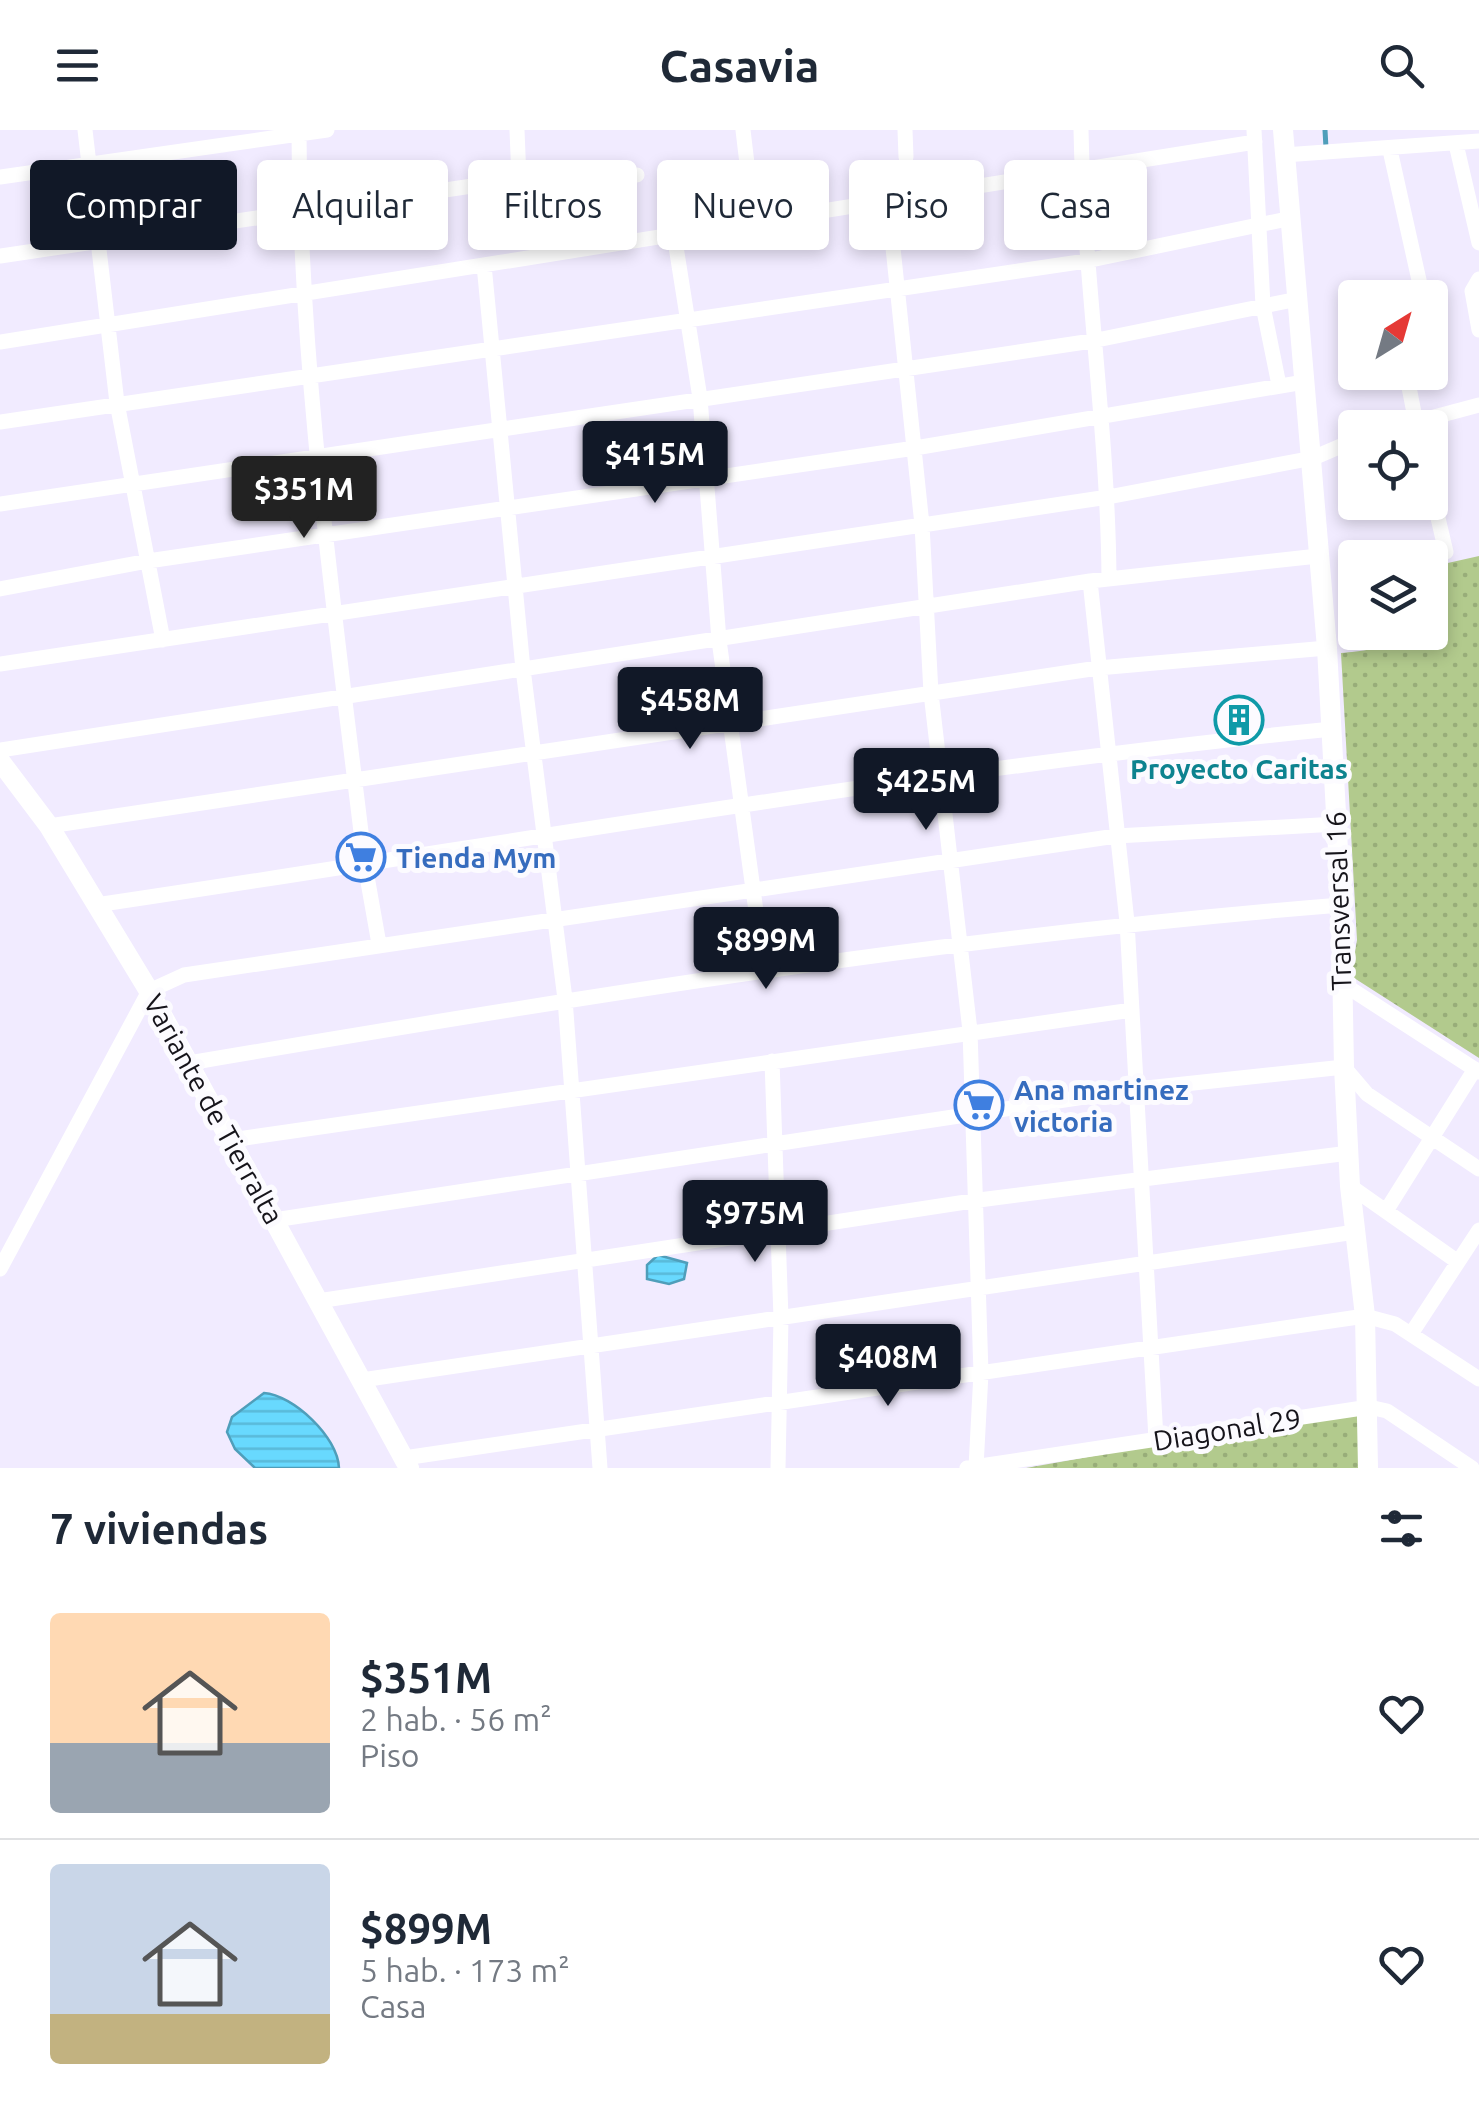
<!DOCTYPE html>
<html lang="es">
<head>
<meta charset="utf-8">
<style>
  body { margin:0; font-family:Ubuntu,sans-serif; background:#f6f6f7; color:#1f2937; height:100vh; display:flex; flex-direction:column; font-size:38px; white-space:nowrap }
  * { box-sizing:border-box; margin:0 }
  p { font-size:32px; color:#747a83 }
  .icon { flex:none; width:55px; height:55px; fill:none; stroke:currentColor; stroke-width:2; stroke-linecap:round; stroke-linejoin:round }
  .map { position:relative; height:1338px; overflow:hidden }
  .sheet { display:flex; flex-direction:column; background:#fff; flex:1 }
  .sheet>* { flex:none }
  .banner { position:absolute; left:30px; top:30px; width:1420px; height:90px; display:flex; gap:20px }
  .needle { width:65px; rotate:37deg }
  .tools { position:absolute; left:1338px; top:150px; display:grid; gap:20px }
  .tools a { display:grid; place-items:center; width:110px; height:110px; border-radius:10px; background:#fff; box-shadow:0 5px 15px #0003; font-size:50px }
  .price { position:absolute; translate:-50% -85px; padding:0 22px; border-radius:10px; background:#111827; color:#fff; font-size:32px; line-height:65px; filter:drop-shadow(0 2px 5px #0008) }
  .price::after { content:''; position:absolute; left:50%; top:60px; width:30px; height:22px; margin-left:-15px; background:inherit; clip-path:polygon(0 0,100% 0,50% 100%) }
  .price.selected { background:#222; color:#fff }
  ul { padding:0; list-style:none }
  li { display:flex; align-items:center; gap:30px; height:250px; padding:0 50px }
  li+li { border-top:2px solid #e0e1e3 }
  li span { display:grid; place-items:center; flex:none; width:280px; height:200px; border-radius:10px; color:#555 }
  li>.icon { margin-inline-start:auto }
  span .icon { width:120px; height:120px; fill:#fffc; stroke-width:1 }
  li b { font-size:42px }
  h2 { display:flex; justify-content:space-between; align-items:center; height:120px; padding:0 50px; font-size:42px }
  .chip { padding:0 35px; border-radius:10px; background:#fff; box-shadow:0 5px 15px #0003; font-size:35px; line-height:90px }
  .chip.selected { background:#111827; color:#fff }
  header { display:flex; justify-content:space-between; align-items:center; height:130px; padding:0 50px; background:#fff; font-size:45px; font-weight:600 }
  .map>svg:first-child { display:block }
  .grass { fill:url(#grass-dots) }
  .water { fill:url(#water-rules); stroke:#4f9eba; stroke-width:2.5 }
  .lines { fill:none; stroke-linecap:round; stroke-linejoin:round }
  .stream { stroke:#4f9eba; stroke-width:5 }
  .street { stroke:#fff; stroke-width:15 }
  .secondary { stroke:#fff; stroke-width:20 }
  .labels { text-anchor:middle; dominant-baseline:central; stroke-width:10; stroke-linejoin:round; paint-order:stroke }
  .culture-label { font-size:28px; font-weight:bold; fill:#0d838f; stroke:#fcfbff }
  .shop-label { font-size:28px; font-weight:bold; fill:#366cbe; stroke:#fcfbff; text-anchor:start }
  .street-label { font-size:28px; fill:#16141b; stroke:#fcfbff }
</style>
</head>
<body>
<header><svg class="icon" aria-label="menu" viewBox="0 0 24 24"><path d="M4 6h16M4 12h16M4 18h16"/></svg>Casavia<svg class="icon" aria-label="search" viewBox="0 0 24 24"><circle cx="10" cy="10" r="6"/><path d="M15 15l6 6"/></svg></header>
<div class="map">
<svg width="1479" height="1338" viewBox="0 0 1479 1338">
  <defs>
    <pattern id="grass-dots" width="8" height="8" patternUnits="userSpaceOnUse" patternTransform="scale(2.5)"><rect width="8" height="8" fill="#b2ca8d"/><path d="M2 2h.1M6 6h.1" fill="none" stroke="#98ad79" stroke-width="1.8" stroke-linecap="round"/></pattern>
    <pattern id="water-rules" width="6" height="5" patternUnits="userSpaceOnUse" patternTransform="scale(2.5)"><rect width="6" height="5" fill="#68d9fe"/><path d="M0 2.5h6" fill="none" stroke="#59b9d9"/></pattern>
  </defs>
  <rect width="100%" height="100%" fill="#f1ebff"/>
  <path class="grass" d="M1479,426V928L1351,846L1357,810L1341,523C1360,521 1385,521 1396,503L1430,502V437Z
    M1369,1277L1368,1338H1026Z"/>
  <path class="water" d="M658,1125L687,1133L684,1149L669,1154L647,1149V1135Z
    M264,1263C293,1265 338,1307 339,1338H255L235,1319L227,1302L232,1287Z"/>
  <g class="lines">
    <path class="stream" d="M1325,0L1326,18"/>
    <path class="street" d="M85,0L117,273L163,510
      M299,0C300,246 336,491 365,735L379,814
      M517,0L519,49
      M743,0L748,42
      M905,0L906,27
      M1081,0C1084,150 1108,299 1109,449
      M1254,0L1263,176L1279,255
      M1456,14L1479,113
      M1390,20L1423,168
      M1284,25L1479,11
      M0,47L327,0
      M888,70L922,395L931,563L970,901L981,1243L976,1337
      M674,104L700,268L719,510L764,840
      M0,126L519,49L637,45
      M484,135L523,539L565,869L600,1338
      M1479,149L1472,161L1479,200
      M0,212L1255,12
      M1406,242L1417,298
      M0,292L1086,131L1292,88
      M1393,298L1479,275
      M1430,354L1446,422
      M0,374L1092,211L1298,169
      M1090,451L1127,792L1156,1309
      M0,459L148,431L915,318L1304,252
      M0,534L1108,367L1313,328L1355,310
      M0,620L1090,451L1318,426
      M49,696L1098,538L1327,518
      M96,775C508,714 918,640 1332,599
      M1340,852L1479,942
      M772,931L781,1188L778,1338
      M189,933C572,868 954,806 1341,775
      M231,1010L1132,880
      M1350,1056L1458,1132
      M1386,1081L1475,939
      M274,1090L1137,959L1344,937L1367,964L1479,1039
      M0,1139L149,861L184,845L1116,706L1337,694
      M318,1171L979,1070L1349,1023
      M1411,1204L1479,1100
      M362,1250L1355,1102
      M404,1328L1365,1186L1395,1194L1479,1249
      M967,1338L1369,1277L1387,1281L1472,1338"/>
    <path class="secondary" d="M1283,0L1327,518L1341,775L1344,937L1350,1056L1365,1186L1368,1338
      M0,631L49,696L149,861L409,1338"/>
  </g>
  <defs>
    <g id="building-ring" transform="scale(2.5)"><circle r="9.5" fill="#fcfbff" stroke="#0f9aa8" stroke-width="1.5"/><path d="M-4-6H4V6H1V3H-1V6H-4ZM-2.5-4.3h1.7v1.8h-1.7ZM.8-4.3h1.7v1.8H.8ZM-2.5-1h1.7V.8h-1.7ZM.8-1h1.7V.8H.8Z" fill="#0f9aa8"/></g>
    <g id="supermarket-ring" transform="scale(2.5)"><circle r="9.5" fill="#fcfbff" stroke="#3f7fe0" stroke-width="1.5"/><path d="M-6-5.5h2.5l.6 2H6L4.5 2H-2.5L-4.4-4H-6ZM-1.5 3.2a1.3 1.3 0 1 0 .1 0ZM3 3.2a1.3 1.3 0 1 0 .1 0Z" fill="#3f7fe0"/></g>
  </defs>
  <g fill-rule="evenodd">
    <use href="#building-ring" x="1239" y="590"/>
    <use href="#supermarket-ring" x="361" y="727"/>
    <use href="#supermarket-ring" x="979" y="975"/>
  </g>
  <g class="labels">
    <g class="culture-label">
      <text x="1239" y="638">Proyecto Caritas</text>
    </g>
    <g class="shop-label">
      <text x="396" y="727">Tienda Mym</text>
      <text x="1014" y="959">Ana martinez<tspan x="1014" dy="32">victoria</tspan></text>
    </g>
    <g class="street-label">
      <text transform="translate(1338 771) rotate(-92)">Transversal 16</text>
      <text transform="translate(214 979) rotate(61)">Variante de Tierralta</text>
      <text transform="translate(1227 1299) rotate(-9)">Diagonal 29</text>
    </g>
  </g>
</svg>
<div class="tools">
<a><svg class="needle" viewBox="-14 -14 28 28"><path d="M0-13l5 13h-10z" fill="#e53935"/><path d="M0 13l5-13h-10z" fill="#747a83"/></svg></a>
<a><svg class="icon" aria-label="locate" viewBox="0 0 24 24"><circle cx="12" cy="12" r="6"/><path d="M12 2v4M12 18v4M2 12h4M18 12h4"/></svg></a>
<a><svg class="icon" aria-label="layers" viewBox="0 0 24 24"><path d="M12 4l9 5-9 5-9-5zM3 14l9 5 9-5"/></svg></a>
</div>
<b class="price" style="left:655px;top:376px">$415M</b>
<b class="price selected" style="left:304px;top:411px">$351M</b>
<b class="price" style="left:690px;top:622px">$458M</b>
<b class="price" style="left:926px;top:703px">$425M</b>
<b class="price" style="left:766px;top:862px">$899M</b>
<b class="price" style="left:755px;top:1135px">$975M</b>
<b class="price" style="left:888px;top:1279px">$408M</b>
<div class="banner">
<a class="chip selected">Comprar</a>
<a class="chip">Alquilar</a>
<a class="chip">Filtros</a>
<a class="chip">Nuevo</a>
<a class="chip">Piso</a>
<a class="chip">Casa</a>
</div>
</div>
<section class="sheet">
<h2>7 viviendas<svg class="icon" aria-label="filters" viewBox="0 0 24 24"><path d="M4 7h16M4 17h16"/><circle cx="9" cy="7" r="2"/><circle cx="15" cy="17" r="2"/></svg></h2>
<ul>
<li><span style="background:linear-gradient(#ffd9b3 65%,#9aa5b1 0)"><svg class="icon" aria-label="home" viewBox="0 0 24 24"><path d="M3 11l9-7 9 7M6 9v11h12V9"/></svg></span><div><b>$351M</b><p>2 hab. · 56 m²</p><p>Piso</p></div><svg class="icon" aria-label="heart" viewBox="0 0 24 24"><path d="M12 20l-8-8c-3-5 5-10 8-4 3-6 11-1 8 4z"/></svg></li>
<li><span style="background:linear-gradient(#c9d6e8 75%,#c2b280 0)"><svg class="icon" aria-label="home" viewBox="0 0 24 24"><path d="M3 11l9-7 9 7M6 9v11h12V9"/></svg></span><div><b>$899M</b><p>5 hab. · 173 m²</p><p>Casa</p></div><svg class="icon" aria-label="heart" viewBox="0 0 24 24"><path d="M12 20l-8-8c-3-5 5-10 8-4 3-6 11-1 8 4z"/></svg></li>
</ul>
</section>
</body>
</html>
